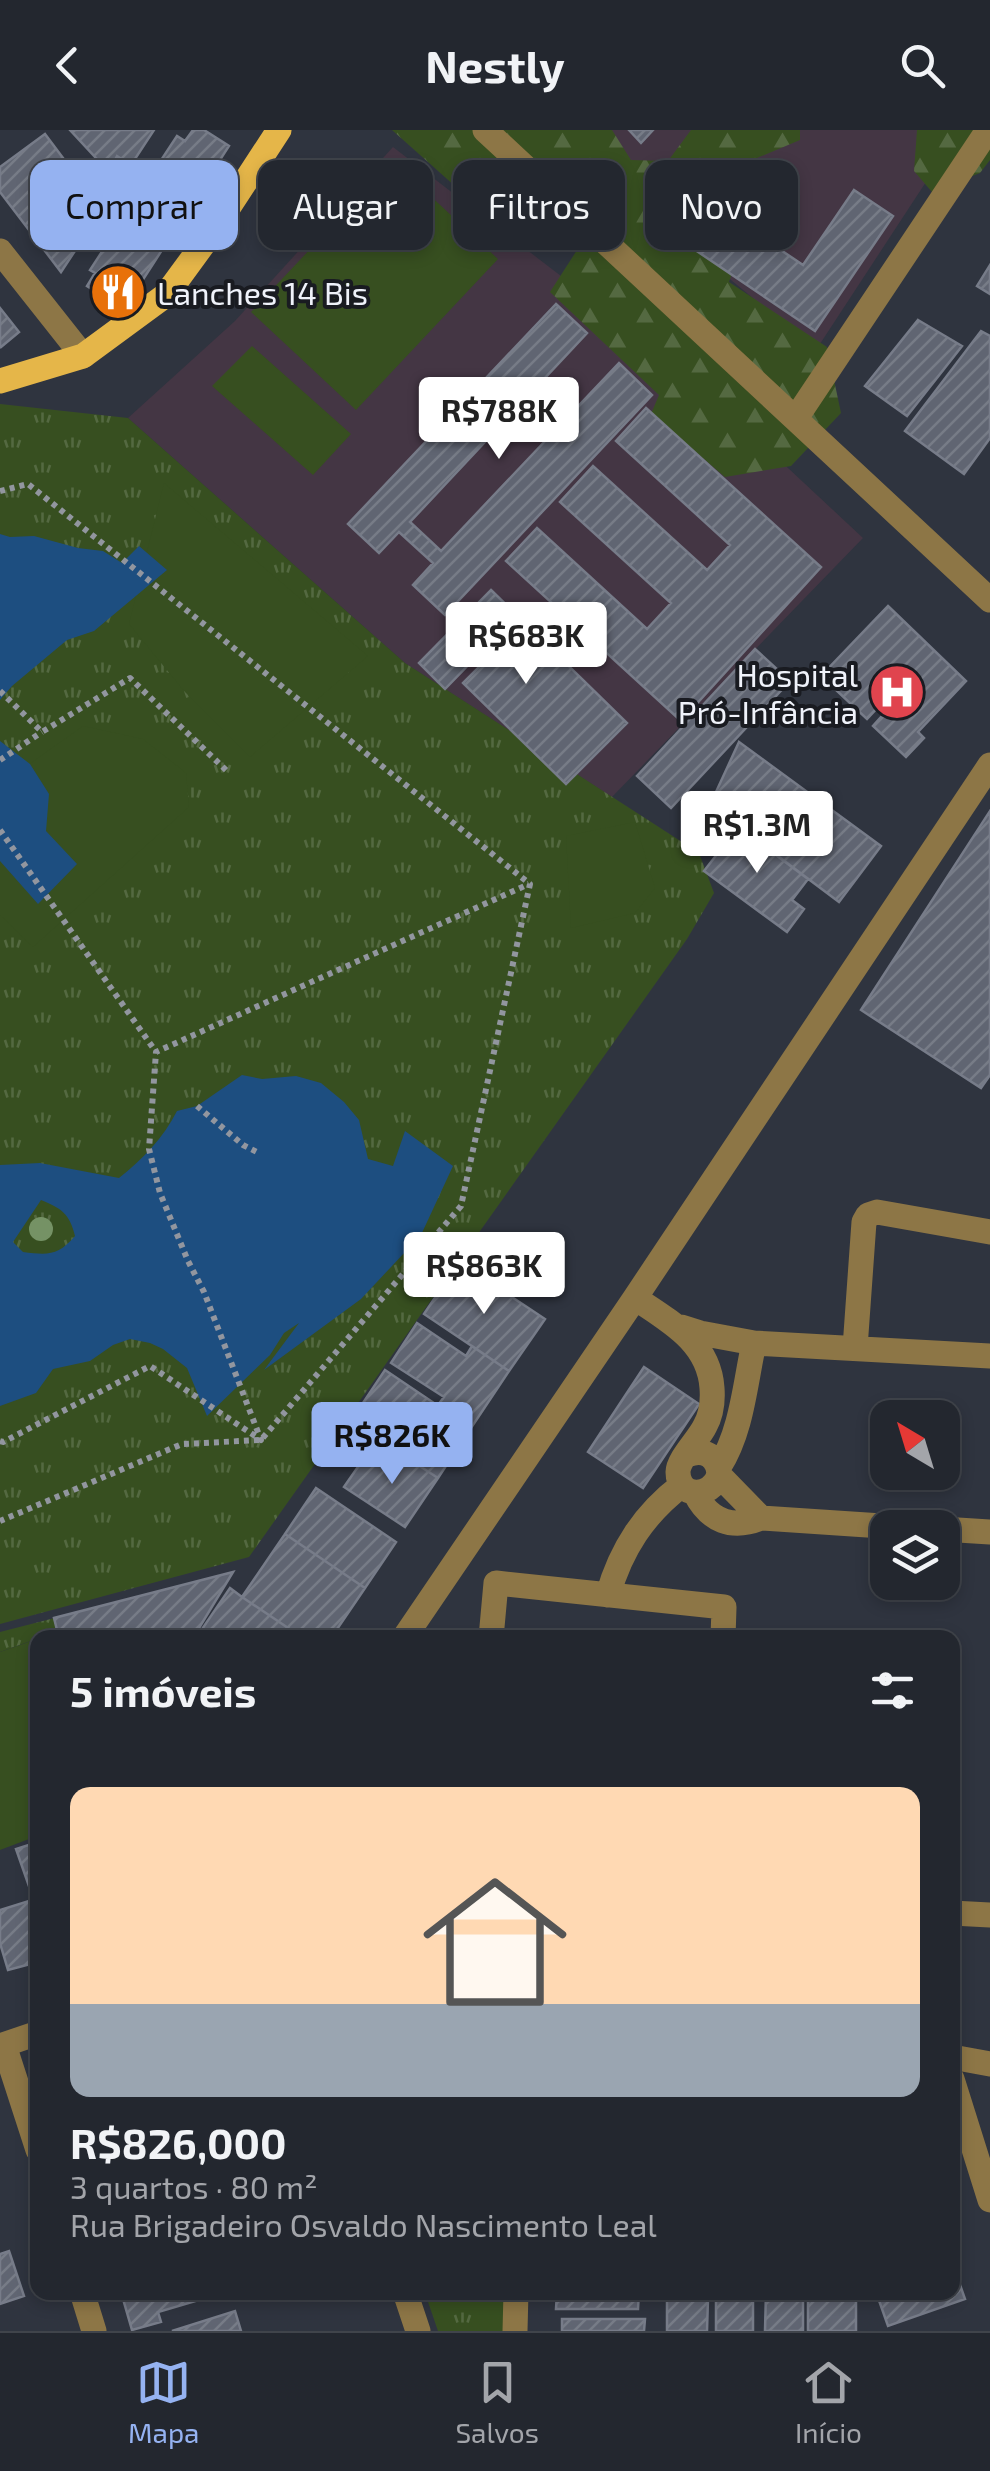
<!DOCTYPE html>
<html lang="pt">
<head>
<meta charset="utf-8">
<style>
  body { margin:0; font-family:"Exo 2",sans-serif; background:#2b2f37; color:#f1f3f6; height:100vh; display:flex; flex-direction:column; font-size:38px; white-space:nowrap }
  * { box-sizing:border-box; margin:0 }
  p { font-size:32px; color:#a3a5aa }
  .icon { flex:none; width:55px; height:55px; fill:none; stroke:currentColor; stroke-width:2; stroke-linecap:round; stroke-linejoin:round }
  .map { position:relative; flex:1; overflow:hidden }
  .details { position:absolute; left:30px; top:1500px; width:930px; height:670px; display:flex; flex-direction:column; background:#23272f; border-radius:20px; box-shadow:0 5px 15px #0003,0 0 0 2px #40444b }
  .details>* { flex:none }
  .guide { position:absolute; left:30px; top:30px; width:930px; height:90px; display:flex; gap:20px }
  .needle { width:65px; rotate:322deg }
  .controls { position:absolute; left:870px; top:1270px; display:grid; gap:20px }
  .controls a { display:grid; place-items:center; width:90px; height:90px; border-radius:20px; background:#23272f; box-shadow:0 5px 15px #0003,0 0 0 2px #40444b; font-size:50px }
  .price { position:absolute; translate:-50% -85px; padding:0 22px; border-radius:10px; background:#fff; color:#222; font-size:32px; line-height:65px; filter:drop-shadow(0 2px 5px #0008) }
  .price::after { content:''; position:absolute; left:50%; top:60px; width:30px; height:22px; margin-left:-15px; background:inherit; clip-path:polygon(0 0,100% 0,50% 100%) }
  .price.active { background:#95b2f1; color:#111 }
  ul { padding:0; list-style:none }
  li { display:grid; align-content:center; gap:20px; height:530px; padding:0 40px }
  li span { display:grid; place-items:center; height:310px; border-radius:20px; color:#555 }
  li>.icon { margin-inline-start:auto }
  span .icon { width:180px; height:180px; fill:#fffc; stroke-width:1 }
  li b { font-size:42px }
  h2 { display:flex; justify-content:space-between; align-items:center; height:120px; padding:0 40px; font-size:42px }
  .tag { padding:0 35px; border-radius:20px; background:#23272f; box-shadow:0 5px 15px #0003,0 0 0 2px #40444b; font-size:35px; line-height:90px }
  .tag.active { background:#95b2f1; color:#111 }
  header { display:flex; justify-content:space-between; align-items:center; height:130px; padding:0 40px; background:#23272f; font-size:45px; font-weight:700 }
  .dock { display:flex; justify-content:space-around; align-items:center; height:140px; border-top:2px solid #40444b; background:#23272f; font-size:28px; color:#a3a5aa }
  .dock a { display:grid; justify-items:center; gap:5px }
  .dock .active { color:#95b2f1 }
  .map>svg:first-child { display:block }
  .education { fill:#443644 }
  .forest { fill:url(#forest-firs) }
  .park { fill:url(#park-tufts) }
  .garden { fill:#374f20 }
  .water { fill:#1d4e80; fill-rule:evenodd }
  .building { fill:url(#building-hatch); stroke:#777c89; stroke-width:2.5 }
  .lines { fill:none; stroke-linecap:round; stroke-linejoin:round }
  .path { stroke:#92969f; stroke-width:6; stroke-dasharray:5 5; stroke-linecap:butt }
  .minor { stroke:#8d7646; stroke-width:25 }
  .major { stroke:#e5b649; stroke-width:25 }
  .tree { fill:#759265 }
  .labels { text-anchor:middle; dominant-baseline:central; stroke-width:8; stroke-linejoin:round; paint-order:stroke }
  .poi-label { font-size:32px; fill:#eff2fa; stroke:#191b21; text-anchor:start }
</style>
</head>
<body>
<header><svg class="icon" aria-label="back" viewBox="0 0 24 24"><path d="M15 5l-7 7 7 7"/></svg>Nestly<svg class="icon" aria-label="search" viewBox="0 0 24 24"><circle cx="10" cy="10" r="6"/><path d="M15 15l6 6"/></svg></header>
<div class="map">
<svg width="990" height="2201" viewBox="0 0 990 2201">
  <defs>
    <pattern id="forest-firs" width="22" height="20" patternUnits="userSpaceOnUse" patternTransform="scale(2.5)"><rect width="22" height="20" fill="#374f20"/><path d="M5 1l3.5 6h-7zM16 11l3.5 6h-7z" fill="#546941"/></pattern>
    <pattern id="park-tufts" width="24" height="20" patternUnits="userSpaceOnUse" patternTransform="scale(2.5)"><rect width="24" height="20" fill="#374f20"/><path d="M3 7l-1-3M5 7V3M7 7l1-3M15 17l-1-3M17 17v-4M19 17l1-3" fill="none" stroke="#546941"/></pattern>
    <pattern id="building-hatch" width="6" height="6" patternUnits="userSpaceOnUse" patternTransform="scale(2.5)"><rect width="6" height="6" fill="#606572"/><path d="M-1 1l2-2M0 6l6-6M5 7l2-2" fill="none" stroke="#777c87"/></pattern>
  </defs>
  <rect width="100%" height="100%" fill="#2f343f"/>
  <path class="education" d="M549,0H960L816,220Z
    M393,17L682,239L863,408L612,667L405,533L128,288L235,191Z"/>
  <path class="forest" d="M392,0H612L631,30L668,31L691,0H800V10L745,33L758,70L729,152L827,217L841,283L791,336L725,347L651,284L659,265L550,162L579,117L544,78L492,89Z
    M917,0H990V30L980,43L932,62L914,41Z"/>
  <path class="park" d="M0,274L128,288L405,533L699,723L714,763L687,809L249,1427L0,1494Z
    M78,1482L53,1503L0,1522V1502Z
    M425,2163H513L514,2201H438Z"/>
  <path class="garden" d="M393,31L498,129L356,280L251,182Z
    M252,216L351,304L313,345L212,256Z
    M164,353L368,526L250,627L185,562L129,494Z
    M83,596L143,609L186,643L189,677L33,817L0,785V655Z
    M635,692L655,758L635,783L571,798L566,706Z
    M37,1509V1706L0,1720V1522Z"/>
  <path class="water" d="M0,404L10,407L34,406L78,418L103,421L122,433L139,416L167,440L94,501L67,510L12,556L0,570Z
    M0,611L30,634L49,664L46,701L77,734L38,774L0,731Z
    M242,945L262,949L296,946L321,953L344,972L359,990L368,1029L393,1036L405,1001L453,1036L421,1105L361,1169L264,1240L299,1193L284,1203L270,1225L207,1286L187,1238L163,1219L150,1213L130,1209L113,1215L90,1231L53,1239L36,1263L0,1276V1035L40,1033L119,1048C142,1030 164,1007 177,981L197,976ZM41,1070C61,1078 70,1084 75,1106C58,1126 48,1125 23,1122L13,1112Z"/>
  <path class="building" d="M70,0H154L131,35L117,26L109,42Z
    M193,0H204L229,16L124,179L87,156L95,143L90,140L124,88L131,93L154,58L146,53L177,6L185,11Z
    M629,0H653L641,13Z
    M45,4L102,80L61,142L0,62V37Z
    M854,60L893,86L815,201L676,107L702,67L803,135Z
    M990,135V164L977,156Z
    M556,174L587,203L410,392L441,421L619,233L652,265L445,485L413,455L433,433L399,402L379,423L348,394Z
    M0,178L19,202L1,217L0,215Z
    M918,190L962,216L907,286L865,256Z
    M981,201L990,206V308L964,344L905,301Z
    M646,278L821,437L681,591L506,431L537,398L647,499L671,473L560,372L593,336L707,440L730,415L616,311Z
    M491,460L627,593L566,654L463,553L487,529L480,523L445,559L419,533Z
    M888,476L966,551L918,602L924,608L906,627L873,596L889,578L883,572L867,589L821,546Z
    M755,519L790,551L671,678L637,646Z
    M739,612L881,716L839,772L710,675Z
    M990,681V945L981,958L861,880Z
    M730,691L808,749L792,770L804,779L787,802L704,741L718,723L710,717Z
    M459,1132L545,1189L509,1241L424,1184Z
    M417,1193L466,1226L472,1216L509,1241L471,1298L438,1275L444,1267L391,1233Z
    M644,1237L699,1274L643,1358L588,1322Z
    M385,1240L471,1298L438,1348L351,1291Z
    M369,1321L397,1341L406,1327L438,1348L405,1397L344,1357Z
    M316,1358L396,1412L365,1458L285,1404Z
    M285,1404L365,1458L331,1508H303L242,1467Z
    M233,1442L193,1508H59L54,1488Z
    M230,1458L242,1467L303,1508H196Z
    M38,1712V1763L36,1758L30,1759L16,1719Z
    M32,1770L38,1788V1832L8,1840L0,1813V1780Z
    M9,2121L24,2166L0,2174V2124Z
    M952,2132L965,2169L888,2196L876,2162H952Z
    M121,2162H204L206,2168L158,2182L161,2192L132,2200Z
    M557,2162H639L638,2179H556Z
    M716,2162H753V2201H716Z
    M766,2162H803V2201H765Z
    M808,2162H856V2201H808Z
    M667,2169H708L707,2201H667Z
    M235,2181L241,2201H172Z
    M562,2189H645L644,2201H562Z"/>
  <g class="lines">
    <path class="path" d="M0,361L28,354L530,754L461,1076L261,1310L182,1314L0,1391
      M0,561L42,602L130,548L228,642
      M0,630L42,602
      M0,700L156,922
      M197,976L243,1015L257,1022
      M0,1311L3,1312L150,1236L261,1310L204,1162L188,1131L160,1063L149,1019L156,922L529,754"/>
    <path class="minor" d="M485,0L990,470
      M0,121L83,226
      M796,288L988,0
      M635,1168C669,1191 709,1212 712,1258C713,1271 711,1285 705,1296C699,1309 678,1329 678,1342C678,1368 711,1369 719,1345C718,1326 704,1318 687,1325
      M681,1197L700,1203L754,1213L990,1226
      M855,1218L864,1092L868,1085L877,1082L990,1102
      M719,1337C742,1301 745,1254 754,1213
      M719,1345L761,1388
      M695,1363C709,1391 732,1400 761,1388L912,1398
      M942,1399L990,1402
      M608,1465C621,1419 644,1384 682,1355
      M404,1508L635,1168L990,635
      M491,1508L496,1453L724,1477L723,1508
      M952,1783L990,1785
      M4,1915L38,2020
      M0,1916L38,1903
      M952,1927L990,1934
      M952,1949L990,2070
      M82,2162L94,2201
      M405,2162L418,2201
      M515,2201L516,2162"/>
    <path class="major" d="M0,251L83,226L166,165L215,98L279,0"/>
  </g>
  <circle class="tree" cx="41" cy="1099" r="12"/>
  <defs>
    <g id="restaurant-disc" transform="scale(2.875)"><circle r="9.5" fill="#e8710a" stroke="#191b21"/><path d="M-5-6h1v4h1v-4h1v4h1v-4h1v5L-1.5 .5V6h-2V.5L-5-1ZM5-6V6H3V1.5H1.5Q1.5-4 5-6Z" fill="#fff"/></g>
    <g id="hospital-disc" transform="scale(2.875)"><circle r="9.5" fill="#e0444e" stroke="#191b21"/><path d="M-5-5h3v3.5h4V-5h3V5h-3V1.5h-4V5h-3Z" fill="#fff"/></g>
  </defs>
  <g fill-rule="evenodd">
    <use href="#restaurant-disc" x="118" y="162"/>
    <use href="#hospital-disc" x="897" y="562"/>
  </g>
  <g class="labels">
    <g class="poi-label">
      <text x="157" y="162">Lanches 14 Bis</text>
      <text x="858" y="544" text-anchor="end">Hospital<tspan x="858" dy="37">Pró-Infância</tspan></text>
    </g>
  </g>
</svg>
<div class="controls">
<a><svg class="needle" viewBox="-14 -14 28 28"><path d="M0-13l5 13h-10z" fill="#e53935"/><path d="M0 13l5-13h-10z" fill="#a3a5aa"/></svg></a>
<a><svg class="icon" aria-label="layers" viewBox="0 0 24 24"><path d="M12 4l9 5-9 5-9-5zM3 14l9 5 9-5"/></svg></a>
</div>
<b class="price" style="left:499px;top:332px">R$788K</b>
<b class="price" style="left:526px;top:557px">R$683K</b>
<b class="price" style="left:757px;top:746px">R$1.3M</b>
<b class="price" style="left:484px;top:1187px">R$863K</b>
<b class="price active" style="left:392px;top:1357px">R$826K</b>
<div class="guide">
<a class="tag active">Comprar</a>
<a class="tag">Alugar</a>
<a class="tag">Filtros</a>
<a class="tag">Novo</a>
</div>
<section class="details">
<h2>5 imóveis<svg class="icon" aria-label="filters" viewBox="0 0 24 24"><path d="M4 7h16M4 17h16"/><circle cx="9" cy="7" r="2"/><circle cx="15" cy="17" r="2"/></svg></h2>
<ul>
<li><span style="background:linear-gradient(#ffd9b3 70%,#9aa5b1 0)"><svg class="icon" aria-label="home" viewBox="0 0 24 24"><path d="M3 11l9-7 9 7M6 9v11h12V9"/></svg></span><div><b>R$826,000</b><p>3 quartos · 80 m²</p><p>Rua Brigadeiro Osvaldo Nascimento Leal</p></div></li>
</ul>
</section>
</div>
<nav class="dock">
<a class="active"><svg class="icon" aria-label="map" viewBox="0 0 24 24"><path d="M3 6l6-2 6 2 6-2v14l-6 2-6-2-6 2zM9 4v14M15 6v14"/></svg>Mapa</a>
<a><svg class="icon" aria-label="saved" viewBox="0 0 24 24"><path d="M7 4h10v16l-5-4-5 4z"/></svg>Salvos</a>
<a><svg class="icon" aria-label="home" viewBox="0 0 24 24"><path d="M3 11l9-7 9 7M6 9v11h12V9"/></svg>Início</a>
</nav>
</body>
</html>
